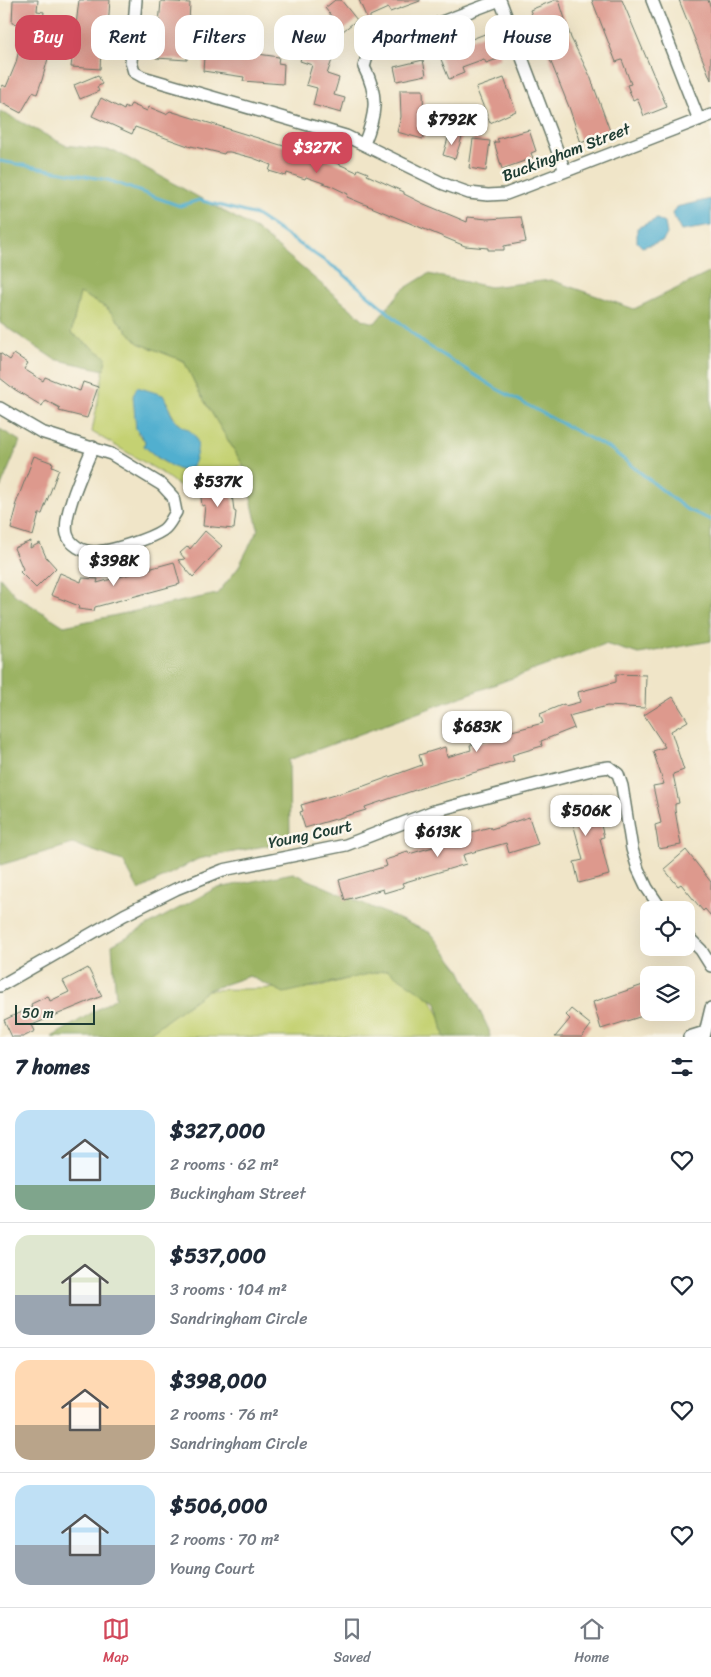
<!DOCTYPE html>
<html lang="en">
<head>
<meta charset="utf-8">
<style>
  body { margin:0; font-family:Sriracha,sans-serif; background:#f2f2f3; color:#1f2937; height:100vh; display:flex; flex-direction:column; font-size:19px; white-space:nowrap }
  * { box-sizing:border-box; margin:0 }
  p { font-size:16px; color:#747a83 }
  .icon { flex:none; width:28px; height:28px; fill:none; stroke:currentColor; stroke-width:2; stroke-linecap:round; stroke-linejoin:round }
  .map { position:relative; height:1037px; overflow:hidden }
  .details { display:flex; flex-direction:column; background:#fff; flex:1 }
  .details>* { flex:none }
  .banner { position:absolute; left:15px; top:15px; width:681px; height:45px; display:flex; gap:10px }
  .buttons { position:absolute; left:640px; top:901px; display:grid; gap:10px }
  .buttons a { display:grid; place-items:center; width:55px; height:55px; border-radius:10px; background:#fff; box-shadow:0 5px 20px #0002; font-size:25px }
  .scale { position:absolute; left:15px; bottom:12px; width:80px; box-sizing:border-box; padding-left:5px; border:2px solid #1f3d34; border-top:0; font-size:14px; line-height:18px; white-space:nowrap; color:#1f3d34; -webkit-text-stroke:4px #fbf7ec; paint-order:stroke }
  .price { position:absolute; translate:-50% -42px; padding:0 11px; border-radius:10px; background:#fff; color:#222; font-size:16px; line-height:32px; filter:drop-shadow(0 1px 2px #0008) }
  .price::after { content:''; position:absolute; left:50%; top:30px; width:15px; height:11px; margin-left:-8px; background:inherit; clip-path:polygon(0 0,100% 0,50% 100%) }
  .price.active { background:#d1495b; color:#fff }
  ul { padding:0; list-style:none }
  li { display:flex; align-items:center; gap:15px; height:125px; padding:0 15px }
  li+li { border-top:1px solid #e0e1e3 }
  li span { display:grid; place-items:center; flex:none; width:140px; height:100px; border-radius:15px; color:#555 }
  li>.icon { margin-inline-start:auto }
  span .icon { width:60px; height:60px; fill:#fffc; stroke-width:1 }
  li b { font-size:21px }
  h2 { display:flex; justify-content:space-between; align-items:center; height:60px; padding:0 15px; font-size:21px }
  .chip { padding:0 18px; border-radius:15px; background:#fff; box-shadow:0 5px 20px #0002; font-size:18px; line-height:45px }
  .chip.active { background:#d1495b; color:#fff }
  .tab-bar { display:flex; justify-content:space-around; align-items:center; height:70px; border-top:1px solid #e0e1e3; background:#fff; font-size:14px; color:#747a83 }
  .tab-bar a { display:grid; justify-items:center; gap:2px }
  .tab-bar .active { color:#d1495b }
  .map>svg:first-child { display:block }
  .green { fill:#c4d172; stroke:#728753; fill-rule:evenodd }
  .forest { fill:#9bb364; stroke:#5d784c }
  .water { fill:#51afcf; stroke:#387682 }
  .lines { fill:none; stroke-linecap:round; stroke-linejoin:round }
  .stream { stroke:#51afcf; stroke-width:3 }
  .building { fill:#dd998d }
  .minor-casing { stroke:#687868; stroke-width:14 }
  .minor { stroke:#fff; stroke-width:11 }
  .labels { text-anchor:middle; dominant-baseline:central; stroke-width:5; stroke-linejoin:round; paint-order:stroke }
  .street-label { font-size:16px; fill:#1f3d34; stroke:#fbf7ec }
</style>
</head>
<body>
<div class="map">
<svg width="711" height="1037" viewBox="0 0 711 1037">
  <rect width="100%" height="100%" fill="#fbf7ec"/>
  <filter id="ink" filterUnits="userSpaceOnUse"><feTurbulence type="fractalNoise" baseFrequency=".02" numOctaves="2"/><feDisplacementMap in="SourceGraphic" scale="10" xChannelSelector="R" yChannelSelector="G"/><feConvolveMatrix kernelMatrix="1 2 1 2 8 2 1 2 1" color-interpolation-filters="sRGB"/></filter>
  <filter id="wash" filterUnits="userSpaceOnUse"><feTurbulence type="fractalNoise" baseFrequency=".0096" numOctaves="4" result="noise"/><feDisplacementMap in="SourceGraphic" scale="20" xChannelSelector="R" yChannelSelector="G"/><feGaussianBlur stdDeviation="1.12" result="paint"/><feColorMatrix in="noise" values="0 0 0 0 0 0 0 0 0 0 0 0 0 0 0 0 0 1.4 0 .05"/><feComposite in="paint" operator="in"/></filter>
  <g filter="url(#wash)">
    <rect width="100%" height="100%" fill="#f0e5c8"/>
    <path class="green" d="M80,292L107,308L138,343L184,361L199,392L243,465L186,491L159,471L92,432L106,357L71,333ZM167,401C175,438 207,422 192,467C168,466 162,464 145,446V441L137,433Z
      M387,968L421,981L445,1026L447,1037H144L208,990L318,987Z"/>
    <path class="forest" d="M0,111L65,145L115,151L256,229L364,320L375,323L402,290L428,274L490,287L551,280L634,309L711,272V641L639,654L605,644L289,760L290,841L198,859L139,890L123,861L73,844L0,865V577L15,595L64,626L217,594L238,568L258,529L243,465L199,392L184,361L138,343L107,308L80,293L71,333L106,357L104,370L54,359L0,323Z
      M0,429L20,441L0,489Z
      M293,873L431,933L460,970L489,1030L490,1037H444L437,1003L387,970L284,993L249,976L208,990L144,1037H52L116,998L112,945L214,889Z"/>
    <path class="water" d="M711,199V226L681,231L672,214L676,207Z
      M657,219L665,223L667,234L663,241L642,247L637,242V228Z
      M137,387L163,395C168,403 169,412 175,420C180,426 185,427 190,431C203,440 196,456 192,467L182,471C167,465 156,457 144,446L145,441L136,429L133,396Z"/>
    <g class="lines">
      <path class="stream" d="M0,161L108,180L180,206L199,200L256,215L340,271L424,343L497,389L612,450L686,509L711,520"/>
    </g>
    <g id="blocks">
      <path class="building" d="M13,0H38L37,11L44,12L42,30L49,31L47,54L49,55L42,80L37,94L33,92L21,113L0,102V90L3,85L6,87L16,63L20,44H17L19,24L12,23Z
        M79,0H110L107,42H105L104,49H101L100,69L71,67Z
        M335,0H341L357,20L343,31L325,8Z
        M359,0H420V1L390,12L388,8L370,16V26Z
        M555,0H559L571,38L590,76L610,131L581,143L569,107L530,10Z
        M592,0H622L667,107L644,116L637,98L633,100L627,85L631,84L622,60L616,62Z
        M679,0H708L711,8V80Z
        M161,1L190,3L187,60L156,58Z
        M313,20L342,32L327,74L339,78L334,95L345,98L341,113L313,105L317,88L306,85L312,65L300,61Z
        M490,32L501,58L486,63L484,59L462,67L464,73L449,79L438,52Z
        M205,43L244,46V52L279,57L278,63L284,64L283,84L243,81L244,77L203,71Z
        M423,60L426,75L397,81L394,67Z
        M98,75L102,84L97,87L99,91L80,99L74,85Z
        M504,78L516,111L490,123L476,88Z
        M400,90H423L424,124L427,125L423,139L397,132L401,117Z
        M101,98L124,110L125,107L128,109L131,104L147,111L149,107L166,114L170,111L300,151L301,149L313,153L357,172L358,169L368,173L367,175L404,192V194L424,204L467,222L468,217L487,219L521,217L526,242L504,246V250H488V248L465,246L347,197L348,194L329,185L306,177L305,179L287,173L286,176L269,171L271,165L253,158L230,152H225L224,154L191,146V147L135,127L132,134L92,116Z
        M529,130L536,151L531,153L533,158L502,169L494,142H499L497,139Z
        M449,135L462,137L455,159L443,155Z
        M473,139L490,141L486,171L469,168Z
        M0,353L10,360L14,354L28,363L24,369L43,381L45,377L80,391L83,382L98,387L87,418L59,411L60,408L45,400L42,406L14,389L0,378Z
        M34,456L53,463L52,466L59,469L42,514H39L33,536L11,529L17,506H15Z
        M231,486L234,511L236,512L234,529L203,526L205,505L202,506L200,489Z
        M205,531L222,546L193,577L178,560L185,559L180,553L188,546L190,549Z
        M31,541L30,548L40,543L46,557L56,568L36,588L20,572L23,569L14,548Z
        M174,562L180,584L95,607L94,611L78,609L79,606L51,595L60,573L81,582L82,578L98,579L97,583Z
        M616,674L646,675L645,708L607,706L569,716L574,728L541,741L542,746L512,755L514,761L424,787L365,807L366,810L305,828L300,812L303,811L301,805L364,786L422,765L419,755L445,747L447,757L471,750L470,745L509,737L508,732L543,723L540,714L564,704L565,706L580,702L578,692L616,682Z
        M673,697L688,721L671,731L684,770L673,774L679,803L675,804V810L681,845L659,849L655,825L661,823L653,786L664,784L653,751L665,747L644,715Z
        M593,795L604,837L600,838L609,875L579,883L574,862L583,860L573,823L562,826L556,805Z
        M529,817L538,844L509,853L506,843L463,855L466,864L402,883L404,887L384,893L383,889L345,900L339,880L387,866L385,860L398,856V854L408,851L409,854L433,847L431,841L456,833L457,836L490,827L491,829Z
        M686,850L711,882V916L705,909L703,911L681,884L678,886L664,869Z
        M88,968L102,996L32,1025L35,1031L23,1037H12L4,1020L32,1007L31,1004L48,996L50,1001L69,992L63,981Z
        M649,983V1014L601,1029L593,1002Z
        M571,1009L591,1025L582,1037H555L570,1019L566,1015Z"/>
    </g>
  </g>
  <g filter="url(#ink)">
    <use href="#blocks" fill-opacity="0" stroke="#687868" stroke-width="1"/>
    <g class="lines">
      <g class="minor-casing">
        <path id="minor" d="M136,0L131,62L134,72L143,77L346,136L444,184L469,193L488,195L506,194L522,188L711,115
          M500,0L565,171
          M652,0L699,120
          M364,144C376,114 379,96 364,67L368,53L378,46L500,0
          M0,408L41,432L111,454L162,485L173,497L176,512C172,518 169,526 163,530C150,539 109,552 94,552C83,552 70,545 67,534C62,514 85,467 93,447
          M686,935L701,950L711,966
          M0,986L124,915L176,889L223,870L346,845L434,811L595,769L609,767L618,774L622,786L632,849L638,869L647,888L662,910
          M689,1037L705,1032
          M704,1037L711,1008"/>
      </g>
      <use href="#minor" class="minor"/>
    </g>
  </g>
  <g class="labels">
    <g class="street-label">
      <text transform="translate(566 152) rotate(-21)">Buckingham Street</text>
      <text transform="translate(310 834) rotate(-12)">Young Court</text>
    </g>
  </g>
</svg>
<div class="buttons">
<a><svg class="icon" aria-label="locate" viewBox="0 0 24 24"><circle cx="12" cy="12" r="6"/><path d="M12 2v4M12 18v4M2 12h4M18 12h4"/></svg></a>
<a><svg class="icon" aria-label="layers" viewBox="0 0 24 24"><path d="M12 4l9 5-9 5-9-5zM3 14l9 5 9-5"/></svg></a>
</div>
<div class="scale">50 m</div>
<b class="price" style="left:452px;top:146px">$792K</b>
<b class="price active" style="left:317px;top:174px">$327K</b>
<b class="price" style="left:218px;top:508px">$537K</b>
<b class="price" style="left:114px;top:587px">$398K</b>
<b class="price" style="left:477px;top:753px">$683K</b>
<b class="price" style="left:586px;top:837px">$506K</b>
<b class="price" style="left:438px;top:858px">$613K</b>
<div class="banner">
<a class="chip active">Buy</a>
<a class="chip">Rent</a>
<a class="chip">Filters</a>
<a class="chip">New</a>
<a class="chip">Apartment</a>
<a class="chip">House</a>
</div>
</div>
<section class="details">
<h2>7 homes<svg class="icon" aria-label="filters" viewBox="0 0 24 24"><path d="M4 7h16M4 17h16"/><circle cx="9" cy="7" r="2"/><circle cx="15" cy="17" r="2"/></svg></h2>
<ul>
<li><span style="background:linear-gradient(#bfe0f5 75%,#7fa58c 0)"><svg class="icon" aria-label="home" viewBox="0 0 24 24"><path d="M3 11l9-7 9 7M6 9v11h12V9"/></svg></span><div><b>$327,000</b><p>2 rooms · 62 m²</p><p>Buckingham Street</p></div><svg class="icon" aria-label="heart" viewBox="0 0 24 24"><path d="M12 20l-8-8c-3-5 5-10 8-4 3-6 11-1 8 4z"/></svg></li>
<li><span style="background:linear-gradient(#dfe7d0 60%,#9aa5b1 0)"><svg class="icon" aria-label="home" viewBox="0 0 24 24"><path d="M3 11l9-7 9 7M6 9v11h12V9"/></svg></span><div><b>$537,000</b><p>3 rooms · 104 m²</p><p>Sandringham Circle</p></div><svg class="icon" aria-label="heart" viewBox="0 0 24 24"><path d="M12 20l-8-8c-3-5 5-10 8-4 3-6 11-1 8 4z"/></svg></li>
<li><span style="background:linear-gradient(#ffd9b3 65%,#b9a48a 0)"><svg class="icon" aria-label="home" viewBox="0 0 24 24"><path d="M3 11l9-7 9 7M6 9v11h12V9"/></svg></span><div><b>$398,000</b><p>2 rooms · 76 m²</p><p>Sandringham Circle</p></div><svg class="icon" aria-label="heart" viewBox="0 0 24 24"><path d="M12 20l-8-8c-3-5 5-10 8-4 3-6 11-1 8 4z"/></svg></li>
<li><span style="background:linear-gradient(#bfe0f5 60%,#9aa5b1 0)"><svg class="icon" aria-label="home" viewBox="0 0 24 24"><path d="M3 11l9-7 9 7M6 9v11h12V9"/></svg></span><div><b>$506,000</b><p>2 rooms · 70 m²</p><p>Young Court</p></div><svg class="icon" aria-label="heart" viewBox="0 0 24 24"><path d="M12 20l-8-8c-3-5 5-10 8-4 3-6 11-1 8 4z"/></svg></li>
</ul>
</section>
<nav class="tab-bar">
<a class="active"><svg class="icon" aria-label="map" viewBox="0 0 24 24"><path d="M3 6l6-2 6 2 6-2v14l-6 2-6-2-6 2zM9 4v14M15 6v14"/></svg>Map</a>
<a><svg class="icon" aria-label="saved" viewBox="0 0 24 24"><path d="M7 4h10v16l-5-4-5 4z"/></svg>Saved</a>
<a><svg class="icon" aria-label="home" viewBox="0 0 24 24"><path d="M3 11l9-7 9 7M6 9v11h12V9"/></svg>Home</a>
</nav>
</body>
</html>
